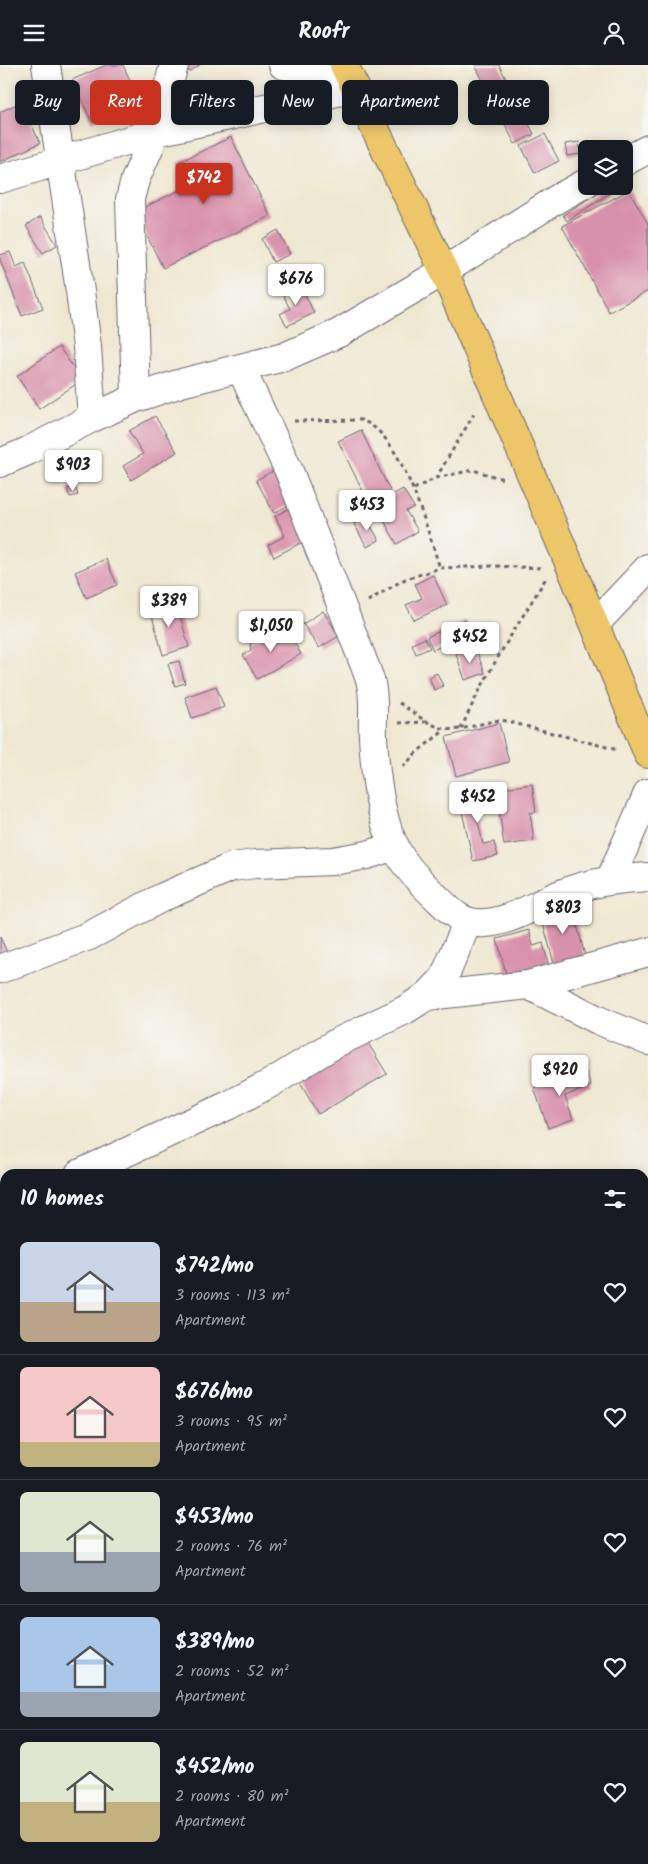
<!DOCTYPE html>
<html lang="en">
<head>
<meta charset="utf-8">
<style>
  body { margin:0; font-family:Kalam,sans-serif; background:#20242c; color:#f1f3f6; height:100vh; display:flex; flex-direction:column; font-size:19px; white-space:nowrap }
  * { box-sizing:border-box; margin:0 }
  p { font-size:16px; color:#9ea1a6 }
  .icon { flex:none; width:28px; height:28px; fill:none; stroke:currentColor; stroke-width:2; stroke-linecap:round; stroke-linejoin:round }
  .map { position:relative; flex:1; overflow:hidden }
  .side { position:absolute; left:0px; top:1104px; width:649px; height:696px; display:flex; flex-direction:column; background:#171b24; border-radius:15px 15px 0 0; box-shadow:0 2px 12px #0003 }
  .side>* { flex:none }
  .hud { position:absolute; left:15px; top:15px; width:619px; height:45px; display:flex; gap:10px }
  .tools { position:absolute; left:578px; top:75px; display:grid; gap:10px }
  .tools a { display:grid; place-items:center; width:55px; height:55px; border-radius:8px; background:#171b24; box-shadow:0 2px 12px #0003; font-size:25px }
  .price { position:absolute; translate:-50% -42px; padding:0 11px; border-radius:5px; background:#fff; color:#222; font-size:16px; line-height:32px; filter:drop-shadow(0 1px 2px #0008) }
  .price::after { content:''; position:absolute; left:50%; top:30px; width:15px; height:11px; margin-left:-8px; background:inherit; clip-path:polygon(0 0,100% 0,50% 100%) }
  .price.current { background:#c8321e; color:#fff }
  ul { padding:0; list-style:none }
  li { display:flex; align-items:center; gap:15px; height:125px; padding:0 20px }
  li+li { border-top:1px solid #363941 }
  li span { display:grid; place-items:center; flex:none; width:140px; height:100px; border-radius:8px; color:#555 }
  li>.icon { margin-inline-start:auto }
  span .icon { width:60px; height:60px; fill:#fffc; stroke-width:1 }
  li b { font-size:21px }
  h2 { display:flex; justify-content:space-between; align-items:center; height:60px; padding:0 20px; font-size:21px }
  .chip { padding:0 18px; border-radius:8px; background:#171b24; box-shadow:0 2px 12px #0003; font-size:18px; line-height:45px }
  .chip.current { background:#c8321e; color:#fff }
  header { display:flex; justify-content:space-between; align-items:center; height:65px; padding:0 20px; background:#171b24; font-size:22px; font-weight:600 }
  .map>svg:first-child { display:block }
  .building { fill:#d891ab }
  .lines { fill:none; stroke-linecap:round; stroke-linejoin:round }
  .minor-casing { stroke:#6a6770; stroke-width:30 }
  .highway-casing { stroke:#6a6770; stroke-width:30 }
  .path { stroke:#6a6770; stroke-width:3; stroke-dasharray:4 4; stroke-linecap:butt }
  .minor { stroke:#fff; stroke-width:28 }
  .highway { stroke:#ecc669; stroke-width:28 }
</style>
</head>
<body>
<header><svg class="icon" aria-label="menu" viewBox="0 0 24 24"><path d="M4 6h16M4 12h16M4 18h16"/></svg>Roofr<svg class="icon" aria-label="person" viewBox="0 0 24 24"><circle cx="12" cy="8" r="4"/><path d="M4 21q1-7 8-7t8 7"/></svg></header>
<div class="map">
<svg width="648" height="1799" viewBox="0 0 648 1799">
  <rect width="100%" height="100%" fill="#f6f6f2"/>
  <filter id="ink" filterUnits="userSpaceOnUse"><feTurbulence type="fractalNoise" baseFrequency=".02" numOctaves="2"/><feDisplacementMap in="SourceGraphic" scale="10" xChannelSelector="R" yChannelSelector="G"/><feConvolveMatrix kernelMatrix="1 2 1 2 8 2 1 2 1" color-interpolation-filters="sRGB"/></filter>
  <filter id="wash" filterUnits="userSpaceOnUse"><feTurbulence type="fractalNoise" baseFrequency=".0096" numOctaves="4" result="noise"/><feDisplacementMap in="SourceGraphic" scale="20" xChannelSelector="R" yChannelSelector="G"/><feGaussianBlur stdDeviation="1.12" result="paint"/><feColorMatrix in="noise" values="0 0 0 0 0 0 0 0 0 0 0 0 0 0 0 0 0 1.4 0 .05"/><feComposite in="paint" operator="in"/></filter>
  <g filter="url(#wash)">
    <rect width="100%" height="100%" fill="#efe8d1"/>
    <g id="blocks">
      <path class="building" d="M106,0H123L139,35L92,57L72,15Z
        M185,0H200L189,7Z
        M475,0H499L534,69L515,79Z
        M21,37L40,78L0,97V47Z
        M545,69L559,96L535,108L521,81Z
        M231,72L270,151L163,203L135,147L188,121L177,98Z
        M579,77L581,89L567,91L565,79Z
        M607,122L610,128L567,156L563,150Z
        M629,125L648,159V226L609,247L562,161Z
        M40,152L57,180L43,188L26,161Z
        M278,165L290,189L273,197L262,174Z
        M10,187L16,202L25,198L43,243L22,251L0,195V190Z
        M300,219L314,248L287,261L280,249L290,244L282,228Z
        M59,282L82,315L39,344L17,311Z
        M155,351L177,387L131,415L123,401L143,389L129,366Z
        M361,365L391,428L369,439L338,376Z
        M273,406L291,439L274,448L256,415Z
        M75,421L78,430L70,432L67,424Z
        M403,424L414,442L406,446L418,466L397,479L375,440Z
        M295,440L312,472L274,492L268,480L285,471L275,451Z
        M366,453L379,475L367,482L354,459Z
        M106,494L117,520L86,533L75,507Z
        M433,510L447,540L414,555L406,540L422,533L415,519Z
        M176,537L189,582L163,590L150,544Z
        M323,546L339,571L319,583L303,559Z
        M465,555L475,577L456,585L452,576L433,585L427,572Z
        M286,564L301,589L257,614L243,590L251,585L250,579L275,565L277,569Z
        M425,573L430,583L416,589L412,579Z
        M475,582L485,608L465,615L456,589Z
        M179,596L185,618L175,621L168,599Z
        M437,608L443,621L434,625L429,612Z
        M216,621L224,642L192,653L185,632Z
        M499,658L509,697L456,711L446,672Z
        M532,719L536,747L530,748L534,776L504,780L496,724Z
        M494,725L497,738L475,743L483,779L494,777L498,791L473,796L459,733Z
        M570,834L587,898L556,906L539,843Z
        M529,865L533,881L543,878L551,910L509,920L497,874Z
        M0,872L7,887L0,891Z
        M363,970L387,1009L318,1049L295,1009Z
        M585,1004L591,1021L565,1031L573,1054L548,1063L534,1023Z
        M644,1126L648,1133V1184L644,1186Z
        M645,1628L648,1648V1666H644Z
        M39,1795H68V1799H39Z"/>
    </g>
  </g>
  <g filter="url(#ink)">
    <use href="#blocks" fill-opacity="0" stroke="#6a6770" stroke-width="1"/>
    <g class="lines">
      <g class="minor-casing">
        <path id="minor" d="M46,0L80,226L87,282L92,353
          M283,0L354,22
          M624,97L648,84
          M0,114L156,67L355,23
          M241,304L289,406L365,601C367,607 370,613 371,619C375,636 372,655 373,672C375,706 379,750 394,780C402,798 423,820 437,833C452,848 463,860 485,858C514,856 537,838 563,828C591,817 618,814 648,812
          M136,333L130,134L135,115L156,67L174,0
          M0,398L28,386L92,353L136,333L181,318L284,292L339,268L444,206L557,134L586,118
          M595,559L648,503
          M610,815L648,728
          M0,904L89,871L163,832L232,802L255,799L333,796L367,790L395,781
          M528,920L598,955L648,976
          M427,931L528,920L648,887
          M79,1109L229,1040L271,1018L336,978L405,945L427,931L444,913L467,858
          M0,1146L5,1143
          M0,1180L5,1184
          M644,1262L648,1259
          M0,1293L5,1288
          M644,1375L648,1360
          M644,1530L648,1578
          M0,1630L5,1631
          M644,1694L648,1686
          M0,1774L5,1779
          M644,1781L648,1782
          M23,1795L28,1799
          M123,1799L136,1795"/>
      </g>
      <g class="highway-casing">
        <path id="highway" d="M344,0L444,206L572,505L648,689"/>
      </g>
      <path class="path" d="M294,356L361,355C402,368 427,465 440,503
        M436,413L473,405L503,414
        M414,424L436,413L474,349
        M368,536L403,515L440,503L494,501L542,503
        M399,638C418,650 436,668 459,664C474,662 487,656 502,655L618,685
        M399,658L425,657
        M461,664C484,611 516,563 546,513
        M403,702L417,687L445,665"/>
      <use href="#minor" class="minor"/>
      <use href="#highway" class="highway"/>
    </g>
  </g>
</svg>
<div class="tools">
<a><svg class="icon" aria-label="layers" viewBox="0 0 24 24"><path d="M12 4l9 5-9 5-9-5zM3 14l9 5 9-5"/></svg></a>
</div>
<b class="price current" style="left:204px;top:140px">$742</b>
<b class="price" style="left:296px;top:241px">$676</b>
<b class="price" style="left:73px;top:427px">$903</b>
<b class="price" style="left:367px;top:467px">$453</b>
<b class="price" style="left:169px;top:563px">$389</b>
<b class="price" style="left:271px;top:588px">$1,050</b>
<b class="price" style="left:470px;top:599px">$452</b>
<b class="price" style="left:478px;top:759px">$452</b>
<b class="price" style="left:563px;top:870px">$803</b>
<b class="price" style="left:560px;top:1032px">$920</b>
<div class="hud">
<a class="chip">Buy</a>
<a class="chip current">Rent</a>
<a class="chip">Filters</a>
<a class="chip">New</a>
<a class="chip">Apartment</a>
<a class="chip">House</a>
</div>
<section class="side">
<h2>10 homes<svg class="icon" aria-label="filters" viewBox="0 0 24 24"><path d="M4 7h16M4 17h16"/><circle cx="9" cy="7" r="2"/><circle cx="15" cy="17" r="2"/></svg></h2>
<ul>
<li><span style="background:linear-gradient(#c9d6e8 60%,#b9a48a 0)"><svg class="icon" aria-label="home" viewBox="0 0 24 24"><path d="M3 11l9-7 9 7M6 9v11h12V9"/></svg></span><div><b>$742/mo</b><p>3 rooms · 113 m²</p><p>Apartment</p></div><svg class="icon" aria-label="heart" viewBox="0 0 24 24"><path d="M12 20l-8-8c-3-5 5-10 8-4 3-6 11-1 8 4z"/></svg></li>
<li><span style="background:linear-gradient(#f6c9c9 75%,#c2b280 0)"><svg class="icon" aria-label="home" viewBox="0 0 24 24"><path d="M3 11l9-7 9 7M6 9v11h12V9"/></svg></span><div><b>$676/mo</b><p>3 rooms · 95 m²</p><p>Apartment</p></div><svg class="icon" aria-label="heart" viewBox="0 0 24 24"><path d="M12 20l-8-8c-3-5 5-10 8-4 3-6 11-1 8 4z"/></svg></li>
<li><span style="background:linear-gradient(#dfe7d0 60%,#9aa5b1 0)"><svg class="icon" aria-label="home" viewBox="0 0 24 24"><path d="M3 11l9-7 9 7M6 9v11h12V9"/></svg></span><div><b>$453/mo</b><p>2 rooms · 76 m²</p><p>Apartment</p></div><svg class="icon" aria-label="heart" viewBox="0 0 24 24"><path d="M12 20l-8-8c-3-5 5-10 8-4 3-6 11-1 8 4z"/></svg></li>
<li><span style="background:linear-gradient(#a9c7e8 75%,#9aa5b1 0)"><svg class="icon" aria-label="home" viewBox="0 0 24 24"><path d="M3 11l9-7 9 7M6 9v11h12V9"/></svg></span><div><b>$389/mo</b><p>2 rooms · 52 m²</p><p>Apartment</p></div><svg class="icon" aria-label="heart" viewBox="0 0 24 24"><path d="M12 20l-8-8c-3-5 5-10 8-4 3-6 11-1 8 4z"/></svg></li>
<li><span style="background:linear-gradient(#dfe7d0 60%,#c2b280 0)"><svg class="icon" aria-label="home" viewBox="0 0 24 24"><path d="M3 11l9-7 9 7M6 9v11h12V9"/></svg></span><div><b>$452/mo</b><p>2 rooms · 80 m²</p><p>Apartment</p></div><svg class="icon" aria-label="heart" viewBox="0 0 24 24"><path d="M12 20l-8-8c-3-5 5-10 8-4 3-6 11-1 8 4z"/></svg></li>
</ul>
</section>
</div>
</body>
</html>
